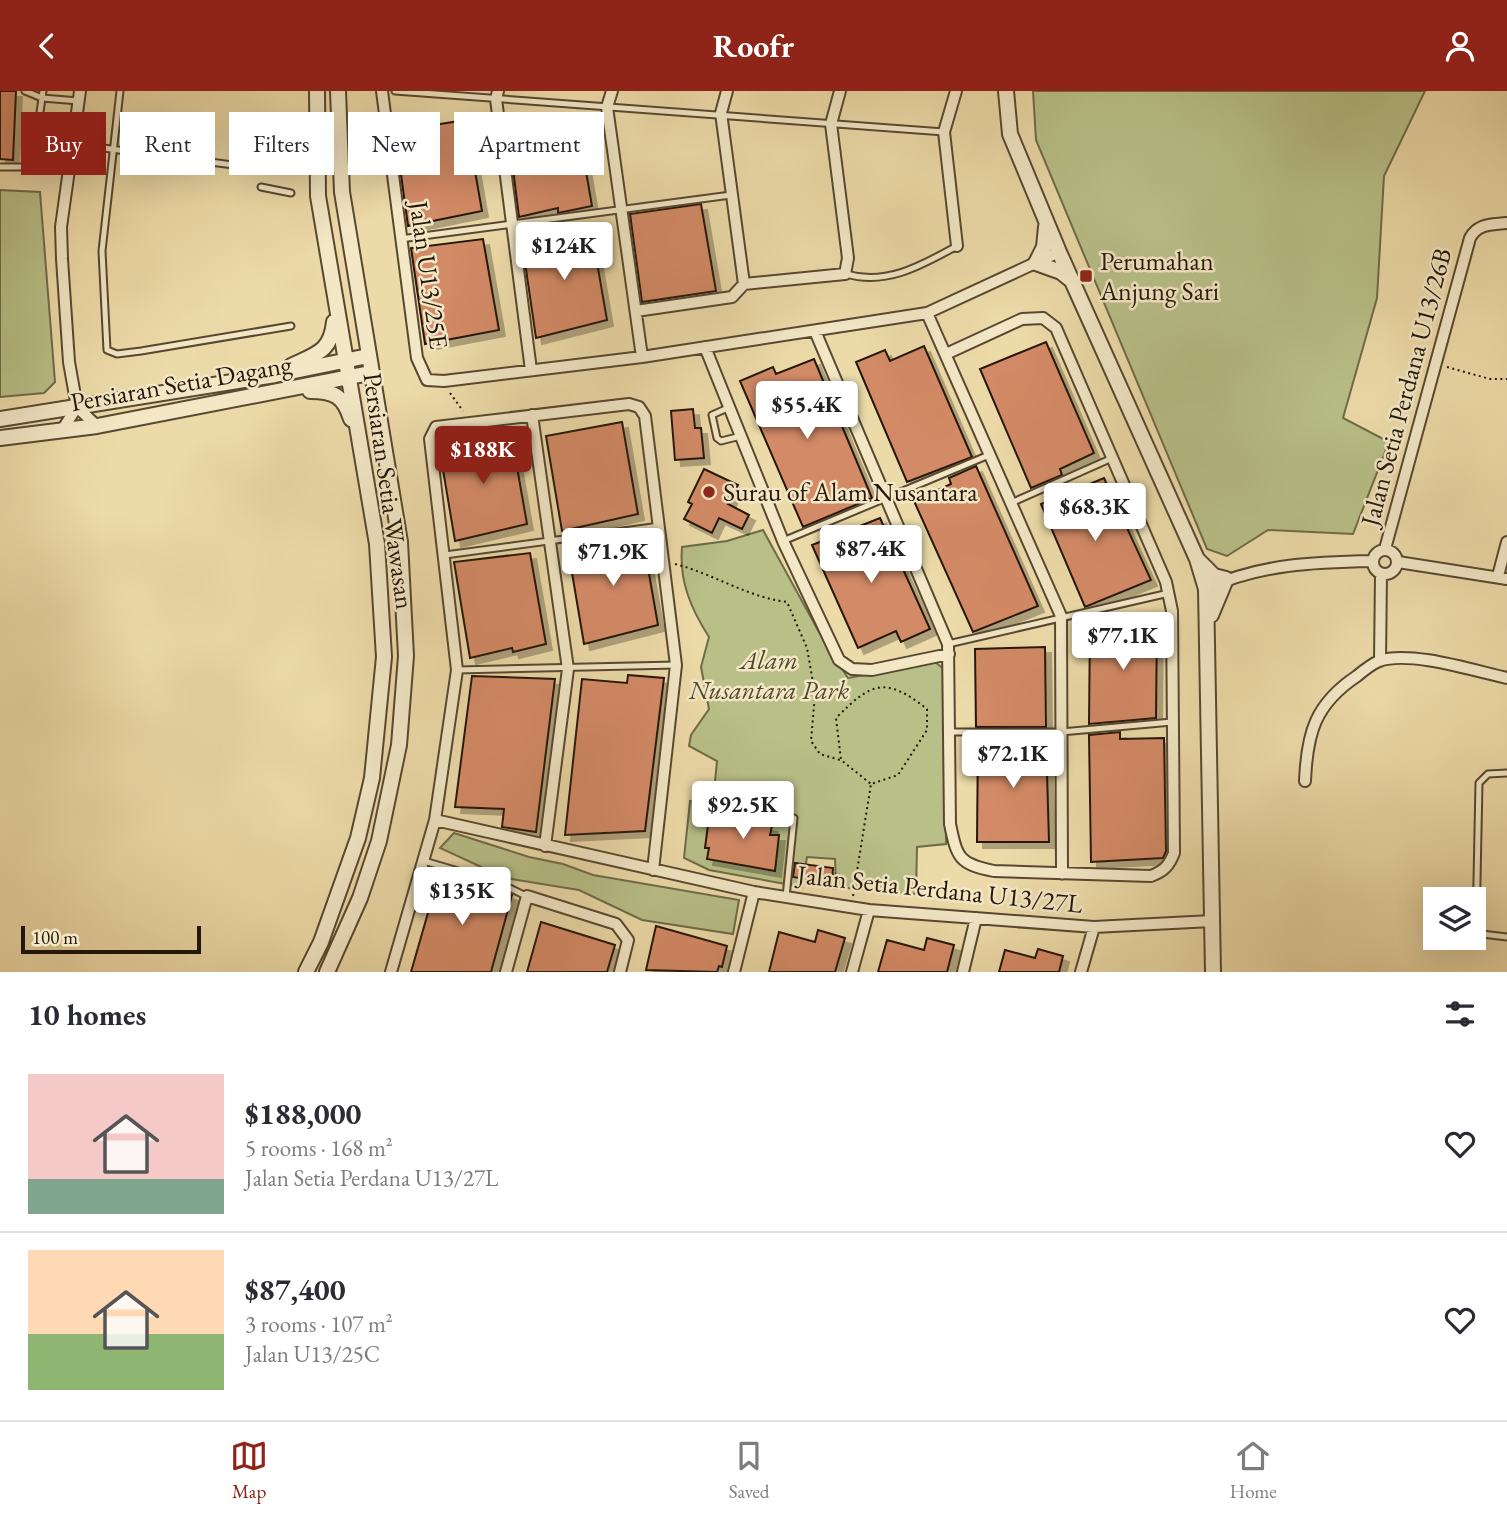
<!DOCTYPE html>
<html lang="en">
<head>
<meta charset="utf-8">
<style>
  body { margin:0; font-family:"EB Garamond",serif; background:#f7f7f7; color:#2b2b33; height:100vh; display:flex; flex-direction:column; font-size:26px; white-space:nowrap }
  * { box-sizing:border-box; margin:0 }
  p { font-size:23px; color:#7c7c81 }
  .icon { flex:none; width:38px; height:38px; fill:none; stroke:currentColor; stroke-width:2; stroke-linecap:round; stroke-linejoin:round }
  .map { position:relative; height:881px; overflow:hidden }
  .panel { display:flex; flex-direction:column; background:#fff; flex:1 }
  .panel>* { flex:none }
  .hud { position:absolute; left:21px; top:21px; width:700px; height:63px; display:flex; gap:14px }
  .tools { position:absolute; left:1423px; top:796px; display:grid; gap:14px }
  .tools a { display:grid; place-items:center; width:63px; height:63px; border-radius:0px; background:#fff; box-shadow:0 7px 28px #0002; font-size:35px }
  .scale { position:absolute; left:21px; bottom:18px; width:180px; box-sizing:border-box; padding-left:7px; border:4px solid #251709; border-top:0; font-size:19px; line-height:24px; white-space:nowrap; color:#251709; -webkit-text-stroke:5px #f3e7c6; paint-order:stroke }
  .price { position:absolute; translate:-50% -60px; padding:0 16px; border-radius:7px; background:#fff; color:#222; font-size:23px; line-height:46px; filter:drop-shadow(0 2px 4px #0008) }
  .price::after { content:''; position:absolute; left:50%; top:42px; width:21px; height:16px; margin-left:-10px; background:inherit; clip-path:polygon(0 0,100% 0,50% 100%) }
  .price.selected { background:#8f2418; color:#fff }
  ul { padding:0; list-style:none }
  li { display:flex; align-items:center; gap:21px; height:175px; padding:0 28px }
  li+li { border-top:2px solid #e1e1e2 }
  li span { display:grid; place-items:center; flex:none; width:196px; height:140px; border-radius:0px; color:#555 }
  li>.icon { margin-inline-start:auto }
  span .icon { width:84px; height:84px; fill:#fffc; stroke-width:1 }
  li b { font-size:30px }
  h2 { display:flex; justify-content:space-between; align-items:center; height:84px; padding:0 28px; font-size:30px }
  .tag { padding:0 24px; border-radius:0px; background:#fff; box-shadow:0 7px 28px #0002; font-size:24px; line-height:63px }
  .tag.selected { background:#8f2418; color:#fff }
  header { display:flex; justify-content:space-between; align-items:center; height:91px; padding:0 28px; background:#8f2418; color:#fff; font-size:32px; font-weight:700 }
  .menu { display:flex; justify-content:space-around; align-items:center; height:98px; border-top:2px solid #e1e1e2; background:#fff; font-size:19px; color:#7c7c81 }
  .menu a { display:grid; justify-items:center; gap:4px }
  .menu .selected { color:#8f2418 }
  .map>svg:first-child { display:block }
  .green { fill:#b8bf87; stroke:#6e6b48; stroke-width:2 }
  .building { fill:#d38a66; stroke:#251709; stroke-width:2; filter:url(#shadow) }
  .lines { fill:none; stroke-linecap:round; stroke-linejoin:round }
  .service-casing { stroke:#574831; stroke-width:9 }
  .minor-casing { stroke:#574831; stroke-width:14 }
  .tertiary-casing { stroke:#574831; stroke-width:18 }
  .path { stroke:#251709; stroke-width:2; stroke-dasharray:2 3.5; stroke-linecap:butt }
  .service { stroke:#f3e7c6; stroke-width:5 }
  .minor { stroke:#f3e7c6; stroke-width:10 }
  .tertiary { stroke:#f3e7c6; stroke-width:14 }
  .poi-dot { fill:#8f2418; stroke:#f3e7c6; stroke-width:2.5 }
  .labels { text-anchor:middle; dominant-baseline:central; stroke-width:5; stroke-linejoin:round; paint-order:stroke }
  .poi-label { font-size:26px; fill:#251709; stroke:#f3e7c6; text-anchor:start }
  .street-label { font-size:26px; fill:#251709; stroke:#f3e7c6 }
  .park-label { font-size:26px; font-style:italic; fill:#51492f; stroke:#f3e7c6 }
</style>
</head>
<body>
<header><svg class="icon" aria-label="back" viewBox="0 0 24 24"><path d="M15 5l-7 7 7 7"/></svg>Roofr<svg class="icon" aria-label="person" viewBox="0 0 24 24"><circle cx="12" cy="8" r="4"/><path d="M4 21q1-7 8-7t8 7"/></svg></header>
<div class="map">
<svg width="1507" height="881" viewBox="0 0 1507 881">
  <defs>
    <filter id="shadow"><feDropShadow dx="6" dy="6" stdDeviation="0" flood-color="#0004"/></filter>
  </defs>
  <rect width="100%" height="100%" fill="#ecdaa8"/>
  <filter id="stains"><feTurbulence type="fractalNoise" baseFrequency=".00286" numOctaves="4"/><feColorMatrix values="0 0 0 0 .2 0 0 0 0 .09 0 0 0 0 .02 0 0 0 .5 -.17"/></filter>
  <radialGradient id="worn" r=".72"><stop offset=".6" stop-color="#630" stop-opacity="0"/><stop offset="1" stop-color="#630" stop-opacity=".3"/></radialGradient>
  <path class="green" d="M1033,0H1425L1384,85L1377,207L1343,327L1389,351L1353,443L1268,439L1227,465L1207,458L1036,49Z
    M0,99L40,101L55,291L44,302L0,306Z
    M763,439L825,552L848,587L916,575L930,567L945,579L946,753L917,756L916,803L836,796L835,768L807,766L802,796L709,779L684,767L690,710L713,711L717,670L689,655L691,644L709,618L701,576L709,546C691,518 679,490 682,456L727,450Z
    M454,742L529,766L563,773L593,784L739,809L733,843L642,829L579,799L505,787L440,757Z"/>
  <path class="building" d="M0,0H16L13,69L0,68Z
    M576,23L592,115L558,122V117L519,126L507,31Z
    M466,29L482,120L408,135L395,40Z
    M701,113L716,200L642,211L630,123Z
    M591,137L607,229L536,247L522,151L559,147L558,141Z
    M483,148L499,239L425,253L411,157Z
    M1046,251L1094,362L1060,378L1062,384L1031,397L980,278Z
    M924,255L972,366L907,391L856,271L885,259L890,270Z
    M814,268L872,407L803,436L740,290L773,276L776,283Z
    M693,318L695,337H701L704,367L675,369L671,320Z
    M622,331L638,423L562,440L546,345Z
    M511,342L527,433L455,450L439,355L479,350L478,345Z
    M976,375L1038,515L973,541L914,410L951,393L949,387Z
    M704,378L738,394L728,413L749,424L742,438L719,427L712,442L684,428L692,413L688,411Z
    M1104,387L1151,489L1085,516L1041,413Z
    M880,427L930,538L901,551L896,540L858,557L812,454Z
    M642,443L658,534L584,553L568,458L610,453L609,447Z
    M530,462L546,553L513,561L512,557L470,567L454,471Z
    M1129,529H1157L1156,627L1089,633L1090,533H1129Z
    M1045,556L1046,636H976L975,558Z
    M628,584L664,587L645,740L565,744L582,588L627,592Z
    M472,585L555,588L536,741L502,736L504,718L455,716Z
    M1120,641V648L1164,647L1166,760L1163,767L1091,771L1089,644Z
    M978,646H1046L1049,751H977Z
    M751,705L761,706L760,719L753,721V727L758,729V733L772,735L770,744H779L775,780L707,768L709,757H705L708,734L714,735L715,725L748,731Z
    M795,772L833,777L832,792L793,786Z
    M440,780L512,804L491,881H411Z
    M541,831L615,854L607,881H527Z
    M656,835L727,855L722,876L719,875L717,881L646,879Z
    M818,839L845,847L835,881H769L779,841L815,851Z
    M927,847L954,854L947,881H878L887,849L924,859Z
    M1038,858L1063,865L1059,881H999L1005,859L1035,867Z"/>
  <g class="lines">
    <g class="service-casing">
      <path id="service" d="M25,0L42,7L79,10
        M120,0L102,160L107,259L117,263L141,260L291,235
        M395,0L944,41
        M73,53L264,78L293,76L316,67
        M0,76H23L33,71L43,0
        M261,96L291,102
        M400,148L731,104
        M846,183C887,195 922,174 957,155
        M730,316L712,324L717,347L721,350L741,345
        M1011,412L1110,368
        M783,450L989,364
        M445,464L660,435
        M948,553L1169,502
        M457,579L676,574
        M948,641H1061L1172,631
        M1507,682L1488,683L1479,692L1476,837L1482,843L1507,846
        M757,724L794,727L786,806
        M424,770L499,792L526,805"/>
    </g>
    <g class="minor-casing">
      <path id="minor" d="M80,0L61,136L62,168L69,271L77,316L97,335
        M382,0L417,267L427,289L444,290L642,266L927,222L1059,161
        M498,0L496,8L531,279
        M612,0L607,16L642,266
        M727,0L721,22L744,193
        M956,0L944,41L957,155
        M636,220L732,206L744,193L845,183L848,167L831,33L840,0
        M927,222L1061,525L1062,783
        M815,240L948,553L950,733C957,767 959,773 994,780L1151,785C1164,780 1169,775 1174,762L1172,520L1166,491L1056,237L1043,227L1022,228L946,263
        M705,256L783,450L839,569L852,578L872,579L949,563
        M532,324L568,578L545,755
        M62,339L77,316
        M1385,458L1470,147C1478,132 1492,134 1507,132
        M1373 471a12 12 0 1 1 24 0a12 12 0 1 1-24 0Z
        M1398,471L1507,488
        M1498,485L1507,451
        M1206,498C1259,473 1315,471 1373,470
        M1380,570L1381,483
        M1305,690C1307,642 1315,613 1357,585C1363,580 1372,573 1379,570C1410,559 1475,580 1507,587
        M653,779L676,574L645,325L639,316L629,313L436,336L430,348L457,579L435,729L754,801L869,819L1094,836L1212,830
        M391,881L435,729
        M506,881L527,805L616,833L628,849L620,881
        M734,881L754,801
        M852,881L869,819
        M963,881L976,827
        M1081,881L1094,836"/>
    </g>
    <g class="tertiary-casing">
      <path id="tertiary" d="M1006,0L1010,43L1059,161L1197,468L1206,498L1213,881
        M1046,136L1044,156L1036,172L1061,181L1071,189
        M291,275C316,263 331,261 334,231
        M310,300C334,300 344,305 351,328
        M0,328L275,284L368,265
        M0,347L97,335L370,282
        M1198,469L1214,485L1226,488L1211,524
        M306,881L321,851L358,747L372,687L384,566L377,453L318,105L317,0
        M327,881L360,807L379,750L399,654L406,565L400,451L342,101L338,0"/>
    </g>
    <path class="path" d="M1447,276L1490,288H1507
      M450,302L463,320
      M675,473C714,483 747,506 787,511L807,557L815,603L811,650L820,663L840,669
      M853,805L871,693L898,684L927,639V618C885,585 872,591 836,627L841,669L871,693"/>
    <use href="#service" class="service"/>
    <use href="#minor" class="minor"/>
    <use href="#tertiary" class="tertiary"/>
  </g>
  <g class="poi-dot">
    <rect x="1079" y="178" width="14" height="14" rx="3.5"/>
    <circle cx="709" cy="401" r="7"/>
  </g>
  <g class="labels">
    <g class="poi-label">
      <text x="1100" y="170">Perumahan<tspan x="1100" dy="30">Anjung Sari</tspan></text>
      <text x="723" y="401">Surau of Alam Nusantara</text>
    </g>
    <g class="street-label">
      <text transform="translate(429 184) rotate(82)">Jalan U13/25E</text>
      <text transform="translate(181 292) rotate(-10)">Persiaran Setia Dagang</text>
      <text transform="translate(1406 296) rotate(-75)">Jalan Setia Perdana U13/26B</text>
      <text transform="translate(389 400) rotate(82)">Persiaran Setia Wawasan</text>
      <text transform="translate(940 798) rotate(6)">Jalan Setia Perdana U13/27L</text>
    </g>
    <g class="park-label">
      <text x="769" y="569">Alam<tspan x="769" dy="30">Nusantara Park</tspan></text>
    </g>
  </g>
  <rect width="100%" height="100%" filter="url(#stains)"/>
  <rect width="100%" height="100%" fill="url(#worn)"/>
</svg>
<div class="tools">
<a><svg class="icon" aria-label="layers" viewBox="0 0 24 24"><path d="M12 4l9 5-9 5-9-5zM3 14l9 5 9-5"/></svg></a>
</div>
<div class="scale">100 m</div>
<b class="price" style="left:564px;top:191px">$124K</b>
<b class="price" style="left:807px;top:350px">$55.4K</b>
<b class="price selected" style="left:483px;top:395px">$188K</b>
<b class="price" style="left:1095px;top:452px">$68.3K</b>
<b class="price" style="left:871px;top:494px">$87.4K</b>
<b class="price" style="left:613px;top:497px">$71.9K</b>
<b class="price" style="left:1123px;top:581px">$77.1K</b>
<b class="price" style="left:1013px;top:699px">$72.1K</b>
<b class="price" style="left:743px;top:750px">$92.5K</b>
<b class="price" style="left:462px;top:836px">$135K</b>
<div class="hud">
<a class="tag selected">Buy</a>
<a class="tag">Rent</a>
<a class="tag">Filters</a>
<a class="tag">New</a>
<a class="tag">Apartment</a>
</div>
</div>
<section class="panel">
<h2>10 homes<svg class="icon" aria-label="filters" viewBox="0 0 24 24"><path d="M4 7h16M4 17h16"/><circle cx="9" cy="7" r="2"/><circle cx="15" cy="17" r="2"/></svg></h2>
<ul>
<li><span style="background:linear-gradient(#f6c9c9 75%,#7fa58c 0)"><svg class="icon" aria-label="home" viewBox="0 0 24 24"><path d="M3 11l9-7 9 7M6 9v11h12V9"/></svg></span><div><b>$188,000</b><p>5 rooms · 168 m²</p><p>Jalan Setia Perdana U13/27L</p></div><svg class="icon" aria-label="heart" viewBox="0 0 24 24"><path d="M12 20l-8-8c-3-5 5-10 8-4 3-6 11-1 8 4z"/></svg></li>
<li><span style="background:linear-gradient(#ffd9b3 60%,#8fb573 0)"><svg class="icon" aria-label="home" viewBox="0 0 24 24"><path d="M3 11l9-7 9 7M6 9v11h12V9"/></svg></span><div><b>$87,400</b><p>3 rooms · 107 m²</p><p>Jalan U13/25C</p></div><svg class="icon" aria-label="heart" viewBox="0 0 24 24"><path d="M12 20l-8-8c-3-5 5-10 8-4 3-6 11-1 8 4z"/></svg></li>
</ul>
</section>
<nav class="menu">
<a class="selected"><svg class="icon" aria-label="map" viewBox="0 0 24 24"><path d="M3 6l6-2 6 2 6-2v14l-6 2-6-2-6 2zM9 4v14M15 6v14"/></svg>Map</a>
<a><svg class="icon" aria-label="saved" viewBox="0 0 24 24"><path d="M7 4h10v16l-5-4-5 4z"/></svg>Saved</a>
<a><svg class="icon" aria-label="home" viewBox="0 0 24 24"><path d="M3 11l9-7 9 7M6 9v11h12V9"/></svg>Home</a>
</nav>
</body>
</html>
